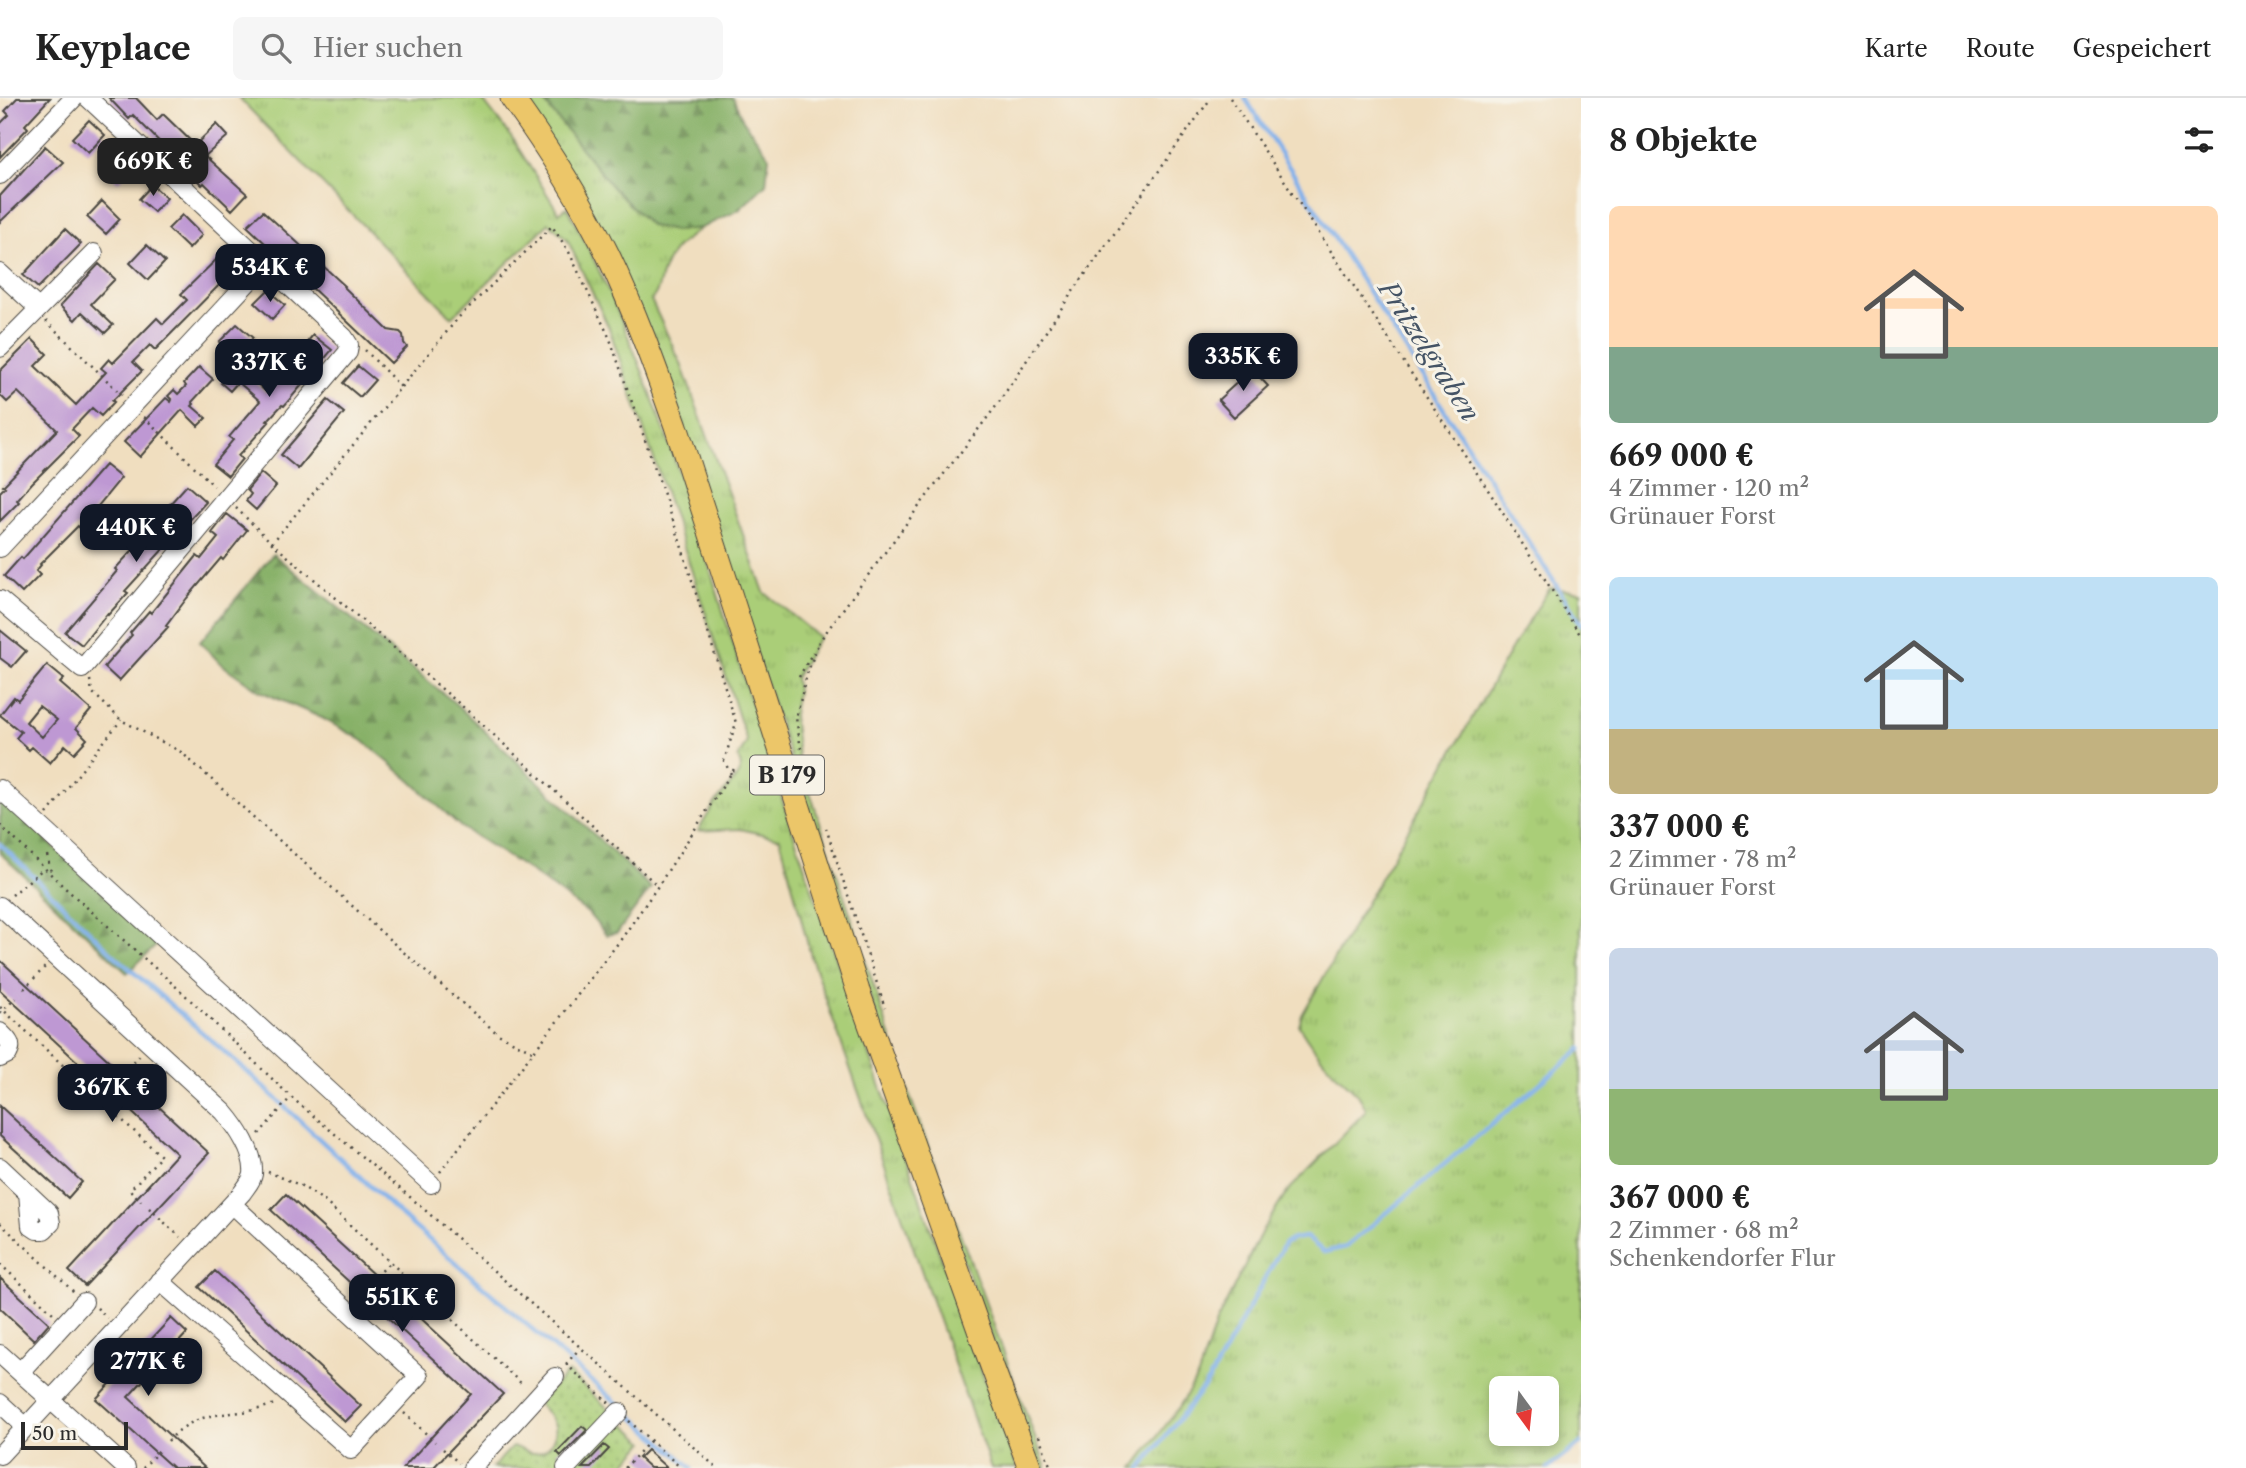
<!DOCTYPE html>
<html lang="de">
<head>
<meta charset="utf-8">
<style>
  body { margin:0; font-family:"Libre Caslon Text",serif; background:#f6f6f6; color:#222; height:100vh; display:flex; flex-direction:column; font-size:26px; white-space:nowrap }
  * { box-sizing:border-box; margin:0 }
  p { font-size:23px; color:#767676 }
  .icon { flex:none; width:38px; height:38px; fill:none; stroke:currentColor; stroke-width:2; stroke-linecap:round; stroke-linejoin:round }
  .map { position:relative; flex:1; overflow:hidden }
  .side { display:flex; flex-direction:column; background:#fff; width:665px }
  .side>* { flex:none }
  .needle { width:46px; rotate:165deg }
  .fabs { position:absolute; left:1489px; top:1278px; display:grid; gap:14px }
  .fabs a { display:grid; place-items:center; width:70px; height:70px; border-radius:10px; background:#fff; box-shadow:0 4px 10px #0003; font-size:35px }
  .scale { position:absolute; left:21px; bottom:18px; width:107px; box-sizing:border-box; padding-left:7px; border:4px solid #2b2b2b; border-top:0; font-size:19px; line-height:24px; white-space:nowrap; color:#2b2b2b; -webkit-text-stroke:5px #f7f3e8; paint-order:stroke }
  .price { position:absolute; translate:-50% -60px; padding:0 16px; border-radius:14px; background:#111827; color:#fff; font-size:23px; line-height:46px; filter:drop-shadow(0 2px 4px #0008) }
  .price::after { content:''; position:absolute; left:50%; top:42px; width:21px; height:16px; margin-left:-10px; background:inherit; clip-path:polygon(0 0,100% 0,50% 100%) }
  .price.active { background:#222; color:#fff }
  ul { padding:0; list-style:none }
  li { display:grid; align-content:center; gap:14px; height:371px; padding:0 28px }
  li span { display:grid; place-items:center; height:217px; border-radius:10px; color:#555 }
  li>.icon { margin-inline-start:auto }
  span .icon { width:126px; height:126px; fill:#fffc; stroke-width:1 }
  li b { font-size:30px }
  h2 { display:flex; justify-content:space-between; align-items:center; height:84px; padding:0 28px; font-size:30px }
  header { display:flex; align-items:center; gap:42px; box-sizing:border-box; height:98px; padding:0 35px; background:#fff; border-bottom:2px solid #e0e0e0 }
  header strong { font-size:33px }
  nav { display:flex; gap:38px; margin-inline-start:auto; font-size:24px }
  .search { width:490px; height:63px; background:#f6f6f6; display:flex; align-items:center; gap:18px; box-sizing:border-box; padding:0 24px; border-radius:10px; color:#767676; font-size:26px }
  main { display:flex; flex:1; min-height:0 }
  .map>svg:first-child { display:block }
  .grass { fill:url(#grass-tufts); stroke:#6a7c52; stroke-width:2; fill-rule:evenodd }
  .forest { fill:url(#forest-firs); stroke:#596e4a; stroke-width:2 }
  .garden { fill:url(#garden-dots); stroke:#6a7c52; stroke-width:2 }
  .lines { fill:none; stroke-linecap:round; stroke-linejoin:round }
  .stream { stroke:#80b0eb; stroke-width:4.5 }
  .building { fill:#be98d3; fill-rule:evenodd }
  .minor-casing { stroke:#494641; stroke-width:20 }
  .major-casing { stroke:#494641; stroke-width:25 }
  .path { stroke:#494641; stroke-width:2.5; stroke-dasharray:2 5; stroke-linecap:butt }
  .minor { stroke:#fff; stroke-width:18 }
  .major { stroke:#ecc669; stroke-width:23 }
  .labels { text-anchor:middle; dominant-baseline:central; stroke-width:6; stroke-linejoin:round; paint-order:stroke }
  .shield { fill:#f7f3e8; stroke:#686764; stroke-width:2 }
  .shield-label { font-size:23px; font-weight:bold; fill:#2b2b2b }
  .water-label { font-size:26px; font-style:italic; fill:#445365; stroke:#f7f3e8 }
</style>
</head>
<body>
<header>
<strong>Keyplace</strong>
<div class="search"><svg class="icon" aria-label="search" viewBox="0 0 24 24"><circle cx="10" cy="10" r="6"/><path d="M15 15l6 6"/></svg>Hier suchen</div>
<nav><a>Karte</a><a>Route</a><a>Gespeichert</a></nav>
</header>
<main>
<div class="map">
<svg width="1581" height="1370" viewBox="0 0 1581 1370">
  <defs>
    <pattern id="grass-tufts" width="24" height="20" patternUnits="userSpaceOnUse" patternTransform="scale(1.75)"><rect width="24" height="20" fill="#aace78"/><path d="M3 7l-1-3M5 7V3M7 7l1-3M15 17l-1-3M17 17v-4M19 17l1-3" fill="none" stroke="#92b168"/></pattern>
    <pattern id="forest-firs" width="22" height="20" patternUnits="userSpaceOnUse" patternTransform="scale(1.75)"><rect width="22" height="20" fill="#87b168"/><path d="M5 1l3.5 6h-7zM16 11l3.5 6h-7z" fill="#6f9056"/></pattern>
    <pattern id="garden-dots" width="8" height="8" patternUnits="userSpaceOnUse" patternTransform="scale(1.75)"><rect width="8" height="8" fill="#aace78"/><path d="M2 2h.1M6 6h.1" fill="none" stroke="#92b168" stroke-width="1.8" stroke-linecap="round"/></pattern>
  </defs>
  <rect width="100%" height="100%" fill="#f7f3e8"/>
  <filter id="ink" filterUnits="userSpaceOnUse"><feTurbulence type="fractalNoise" baseFrequency=".0143" numOctaves="2"/><feDisplacementMap in="SourceGraphic" scale="14" xChannelSelector="R" yChannelSelector="G"/><feConvolveMatrix kernelMatrix="1 2 1 2 8 2 1 2 1" color-interpolation-filters="sRGB"/></filter>
  <filter id="wash" filterUnits="userSpaceOnUse"><feTurbulence type="fractalNoise" baseFrequency=".00686" numOctaves="4" result="noise"/><feDisplacementMap in="SourceGraphic" scale="28" xChannelSelector="R" yChannelSelector="G"/><feGaussianBlur stdDeviation="1.57" result="paint"/><feColorMatrix in="noise" values="0 0 0 0 0 0 0 0 0 0 0 0 0 0 0 0 0 1.4 0 .05"/><feComposite in="paint" operator="in"/></filter>
  <g filter="url(#wash)">
    <rect width="100%" height="100%" fill="#f0debf"/>
    <path class="grass" d="M239,0H481L510,37L559,115L567,109C662,285 711,481 772,671C809,784 848,896 888,1009C930,1129 972,1250 1017,1370H991L812,862L780,740L740,731L698,733L715,705L737,679L741,668L738,659L747,644L682,443L609,230L567,141L549,125L452,219Z
      M517,0H541L613,90L675,133L701,130C684,143 672,150 664,171C659,182 660,193 651,202L681,266L764,494L819,539L795,580L797,592L793,617L798,658L912,1004L1046,1370H1040L906,1006L659,265Z
      M1550,490L1581,494V1345L1548,1370H1134L1179,1309L1198,1278L1216,1225L1262,1133L1288,1093L1366,1013C1362,996 1346,986 1334,974C1321,960 1309,945 1299,928L1302,917L1516,543ZM1502,1290H1547V1335H1502Z"/>
    <path class="forest" d="M541,0H733L743,22L769,58L766,86L739,112L701,130L675,133L651,128L613,90Z
      M273,456L456,606L651,790L617,835L606,837L588,815L527,771L461,729L410,682L362,642L322,620L260,593L221,566L200,544Z
      M0,699L158,846L127,875L0,755Z"/>
    <path class="garden" d="M568,1274L645,1344L621,1370H492L512,1349C520,1349 525,1355 533,1355C549,1355 561,1337 553,1323C550,1317 543,1311 538,1305Z"/>
    <g class="lines">
      <path class="stream" d="M1245,0L1581,526
        M0,746L114,857L253,979L403,1119L692,1370
        M1141,1370L1209,1282L1284,1146L1293,1141L1306,1139L1324,1154L1346,1149L1581,951
        M1548,1370L1581,1345"/>
    </g>
    <g id="blocks">
      <path class="building" d="M17,0H50L25,27L28,30L0,59V26L9,17L5,13Z
        M109,0H136L157,22L163,16L195,47L217,26L228,38L205,58L247,96L232,112L204,85L202,87L133,17L129,21Z
        M89,22L105,37L88,55L72,40Z
        M45,48L63,64L0,124V98Z
        M121,58L133,69L118,84L107,73Z
        M152,87L167,100L154,114L139,101Z
        M102,103L120,121L106,136L87,119Z
        M263,113L345,188L344,189L388,232L400,234L403,237L404,245L407,249L391,265L247,128Z
        M182,117L202,137L189,151L168,131Z
        M65,131L81,146L38,190L23,177Z
        M147,147L165,164L148,182L130,165Z
        M223,155L237,169L155,252L150,247L133,264L142,273L112,303L114,304L101,318L92,310L72,331L79,338L32,385L17,402L19,404L0,423V394L5,389L3,388L57,332L18,294L7,304L0,297V273L32,241L47,256L35,268L76,307L106,274L101,270L109,261L113,265L157,220L163,226L187,202L181,196Z
        M99,166L115,181L91,206L113,227L105,235L82,214L75,222L60,208Z
        M268,192L285,207L272,221L255,205Z
        M237,226L253,240L236,259L219,244Z
        M313,237L332,252L284,308L282,307L267,323L269,324L238,358L242,361L228,378L213,366L233,342L229,339L260,303L238,284L230,293L221,285L237,267L266,294Z
        M358,268L375,282L360,299L343,285Z
        M199,269L213,281L192,304L194,306L192,308L206,320L198,328L182,312L140,359L124,344L166,300L171,304L172,302L168,298L174,292L178,296L186,288L184,285Z
        M1252,271L1268,288L1234,319L1218,302Z
        M328,302L344,315L298,371L281,357Z
        M105,367L121,380L80,430L78,428L40,466L41,467L36,473L40,477L22,495L4,478L21,459L23,461Z
        M261,375L276,388L256,412L246,403L251,396L247,392Z
        M187,387L206,404L125,493L128,495L108,517L107,516L82,547L65,534L117,473L115,471L172,410L169,407Z
        M227,416L247,432L223,462L221,460L187,500L166,528L168,529L119,583L104,569L132,537L130,535L149,513L151,515L197,458L201,461L218,440L212,435Z
        M0,532L26,553L12,569L0,560Z
        M47,567L64,581L60,585L91,612L76,630L87,641L74,655L65,647L50,665L32,649L29,652L16,640L21,634L0,617L14,599L18,602ZM39,608L57,622L42,639L26,624Z
        M0,862L209,1055L85,1188L69,1173L177,1056L0,892Z
        M0,1008L82,1084L68,1100L0,1038Z
        M286,1096L503,1296L433,1370H403L471,1296L271,1112Z
        M215,1173L361,1308L345,1324L199,1189Z
        M0,1180L49,1225L34,1242L0,1210Z
        M171,1220L187,1235L128,1299L205,1370H173L96,1301Z
        M582,1328L587,1332L561,1358L557,1354Z
        M604,1347L609,1351L591,1370H582Z
        M647,1352L667,1370H650L639,1360Z"/>
    </g>
  </g>
  <g filter="url(#ink)">
    <use href="#blocks" fill-opacity="0" stroke="#494641" stroke-width="2"/>
    <g class="lines">
      <g class="minor-casing">
        <path id="minor" d="M0,77L74,0
          M0,175L38,210
          M0,250L94,155
          M0,450L265,166
          M0,502L82,571L348,254L349,247L344,239L88,0
          M0,691L431,1086
          M0,808L224,1014C237,1029 255,1055 253,1076C252,1083 246,1089 242,1095L0,1357
          M0,934C7,941 14,946 8,956L0,960
          M0,1069L49,1115L51,1125L44,1132H37L31,1128L28,1095
          M160,1183L351,1352L419,1278L232,1106
          M0,1256L126,1370
          M20,1274L84,1204
          M0,1305L26,1329
          M472,1370L555,1279
          M566,1370L619,1314"/>
      </g>
      <g class="major-casing">
        <path id="major" d="M512,0C547,49 580,100 607,155C634,211 655,269 676,328L858,893L993,1271L1030,1370"/>
      </g>
      <path class="path" d="M1230,0L1492,398L1581,538
        M46,223L122,297
        M401,289L459,219L552,128L569,154L610,241L678,437L736,625L724,663L731,676
        M144,319L214,388
        M236,410L272,445L470,615L658,788
        M272,445L401,289L364,251
        M818,545L917,411L997,307L1069,199L1211,0
        M799,579L813,554
        M90,582L92,594L121,622L181,654L419,868L498,936L532,953
        M801,651L796,620L807,576L818,546
        M47,716L121,622
        M0,727L64,789L183,895L291,999L417,1105L717,1370
        M826,730L885,910
        M47,757L51,774
        M12,797L44,770
        M24,891L45,869
        M0,909L161,1058L130,1092L141,1103
        M0,915L16,900
        M119,979L141,956
        M99,1001L111,988
        M259,1036L291,999
        M268,1074L300,1087L323,1102L524,1288
        M440,1074L622,840L658,788L734,671
        M149,1110L180,1139
        M0,1125L74,1194
        M0,1166L54,1216
        M372,1183L390,1164
        M357,1198L365,1191
        M97,1210L107,1220
        M566,1266L609,1305
        M566,1266L580,1250
        M404,1315L435,1344
        M629,1323L681,1370
        M1039,1338L1051,1370
        M168,1343C203,1305 232,1323 274,1306
        M443,1351L459,1365
        M143,1370L160,1351
        M625,1370L651,1342"/>
      <use href="#minor" class="minor"/>
      <use href="#major" class="major"/>
    </g>
  </g>
  <g class="labels">
    <rect class="shield" x="750" y="657.5" width="74" height="39" rx="5"/>
    <g class="shield-label">
      <text x="787" y="677">B 179</text>
    </g>
    <g class="water-label">
      <text transform="translate(1429 253) rotate(57)">Pritzelgraben</text>
    </g>
  </g>
</svg>
<div class="fabs">
<a><svg class="needle" viewBox="-14 -14 28 28"><path d="M0-13l5 13h-10z" fill="#e53935"/><path d="M0 13l5-13h-10z" fill="#767676"/></svg></a>
</div>
<div class="scale">50 m</div>
<b class="price active" style="left:153px;top:100px">669K €</b>
<b class="price" style="left:270px;top:206px">534K €</b>
<b class="price" style="left:1243px;top:295px">335K €</b>
<b class="price" style="left:269px;top:301px">337K €</b>
<b class="price" style="left:136px;top:466px">440K €</b>
<b class="price" style="left:112px;top:1026px">367K €</b>
<b class="price" style="left:402px;top:1236px">551K €</b>
<b class="price" style="left:148px;top:1300px">277K €</b>
</div>
<section class="side">
<h2>8 Objekte<svg class="icon" aria-label="filters" viewBox="0 0 24 24"><path d="M4 7h16M4 17h16"/><circle cx="9" cy="7" r="2"/><circle cx="15" cy="17" r="2"/></svg></h2>
<ul>
<li><span style="background:linear-gradient(#ffd9b3 65%,#7fa58c 0)"><svg class="icon" aria-label="home" viewBox="0 0 24 24"><path d="M3 11l9-7 9 7M6 9v11h12V9"/></svg></span><div><b>669 000 €</b><p>4 Zimmer · 120 m²</p><p>Grünauer Forst</p></div></li>
<li><span style="background:linear-gradient(#bfe0f5 70%,#c2b280 0)"><svg class="icon" aria-label="home" viewBox="0 0 24 24"><path d="M3 11l9-7 9 7M6 9v11h12V9"/></svg></span><div><b>337 000 €</b><p>2 Zimmer · 78 m²</p><p>Grünauer Forst</p></div></li>
<li><span style="background:linear-gradient(#c9d6e8 65%,#8fb573 0)"><svg class="icon" aria-label="home" viewBox="0 0 24 24"><path d="M3 11l9-7 9 7M6 9v11h12V9"/></svg></span><div><b>367 000 €</b><p>2 Zimmer · 68 m²</p><p>Schenkendorfer Flur</p></div></li>
</ul>
</section>
</main>
</body>
</html>
